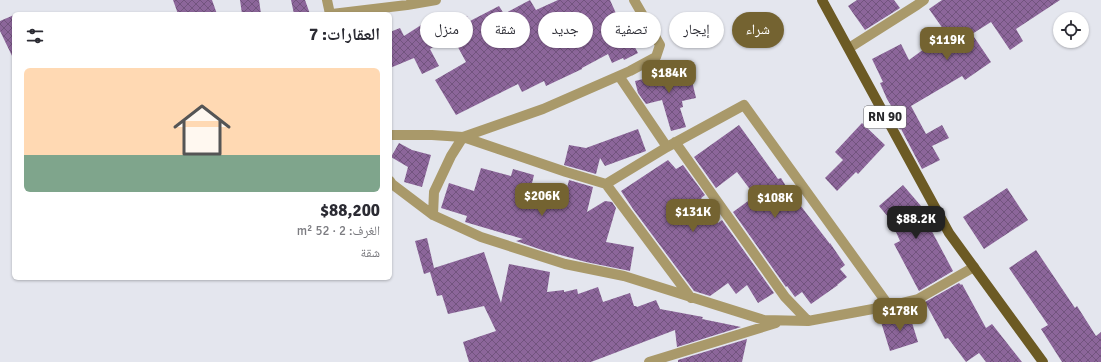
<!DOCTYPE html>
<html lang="ar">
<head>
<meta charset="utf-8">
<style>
  body { margin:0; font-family:Signika,"Noto Naskh Arabic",sans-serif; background:#f7f7f7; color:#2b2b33; direction:rtl; height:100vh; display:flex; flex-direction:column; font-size:15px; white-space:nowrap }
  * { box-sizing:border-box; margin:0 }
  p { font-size:13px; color:#7c7c81 }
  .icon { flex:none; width:22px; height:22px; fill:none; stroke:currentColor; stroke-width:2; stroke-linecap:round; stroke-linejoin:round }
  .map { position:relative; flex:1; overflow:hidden; direction:ltr }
  .sheet { position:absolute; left:12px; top:12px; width:380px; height:268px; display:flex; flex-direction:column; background:#fff; border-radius:6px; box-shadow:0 1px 3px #0004; direction:rtl }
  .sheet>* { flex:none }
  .top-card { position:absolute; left:404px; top:12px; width:380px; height:36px; direction:rtl; display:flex; gap:8px }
  .controls { position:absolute; left:1053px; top:12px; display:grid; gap:8px }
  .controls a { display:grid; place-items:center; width:36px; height:36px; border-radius:50%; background:#fff; box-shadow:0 1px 3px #0004; font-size:20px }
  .price { position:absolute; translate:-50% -34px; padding:0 9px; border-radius:8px; background:#746331; color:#fff; font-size:13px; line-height:26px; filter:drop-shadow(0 1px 2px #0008) }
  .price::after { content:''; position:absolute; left:50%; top:24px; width:12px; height:9px; margin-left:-6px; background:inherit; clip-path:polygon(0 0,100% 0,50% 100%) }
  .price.current { background:#222; color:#fff }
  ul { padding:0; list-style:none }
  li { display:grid; align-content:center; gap:8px; height:212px; padding:0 12px }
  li+li { border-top:1px solid #e1e1e2 }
  li span { display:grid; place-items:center; height:124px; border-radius:6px; color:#555 }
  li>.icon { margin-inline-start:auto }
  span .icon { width:72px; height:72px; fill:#fffc; stroke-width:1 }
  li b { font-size:17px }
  h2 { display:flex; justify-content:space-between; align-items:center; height:48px; padding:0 12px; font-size:17px }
  .chip { padding:0 14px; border-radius:18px; background:#fff; box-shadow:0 1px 3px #0004; font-size:14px; line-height:36px }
  .chip.current { background:#746331; color:#fff }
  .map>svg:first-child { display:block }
  .building { fill:url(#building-cross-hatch) }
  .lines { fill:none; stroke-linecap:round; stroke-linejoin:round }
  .minor { stroke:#a9996a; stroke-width:10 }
  .major { stroke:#6c5a24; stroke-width:10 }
  .labels { text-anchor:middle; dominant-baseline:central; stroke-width:4; stroke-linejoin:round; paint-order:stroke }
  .shield { fill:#fff; stroke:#68686b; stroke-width:1 }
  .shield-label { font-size:13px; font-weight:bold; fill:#28282b }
</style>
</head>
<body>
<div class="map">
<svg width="1101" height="362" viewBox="0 0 1101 362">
  <defs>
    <pattern id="building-cross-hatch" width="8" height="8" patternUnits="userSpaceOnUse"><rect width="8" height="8" fill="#8c669a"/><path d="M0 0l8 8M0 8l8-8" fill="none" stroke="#72547e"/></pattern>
  </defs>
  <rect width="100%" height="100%" fill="#e4e6ee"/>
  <path class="building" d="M173,0H212L217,14H178Z
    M240,0H259L261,14H242Z
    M291,0H305L310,14H294Z
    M530,0L536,10L558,0H610L619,20L624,17L633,37L630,38L638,53L624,60L623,58L612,63L608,54L582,68V69L546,86L544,81L522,92L518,84L456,115L435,80L466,62L447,27L467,16L470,21L499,6L504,14Z
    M857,0H894L900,8L865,30L848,6Z
    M942,0H1060L1016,29L1023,41L1010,50L991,22L972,34L991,62L965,80L962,76L911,106L926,134L942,125L949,138L932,146L940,160L922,169L901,129L900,130L890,110L893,109L887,99L880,83L883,82L872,59L901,44L909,60L946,33L929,9Z
    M14,15V60L0,31V21Z
    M429,20L442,41L430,49L439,66L422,74L414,58L390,68V32L400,28L404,36Z
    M689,68L696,98L682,101L683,107L680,108L686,127L671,131L662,100L646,104L638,93L635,81Z
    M862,123L885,145L858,174L856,172L837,191L825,178L843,160L835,152Z
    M739,125L778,179L781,178L795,201H797L830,244V243L845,265L840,269L847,277L837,285H838L811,304L802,292L795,297L787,286L786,287L733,212L755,196L737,172L716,188L694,157Z
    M638,129L646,151L605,166L600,158L596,174L564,165L569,145L586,148Z
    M399,143L412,150L431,155L422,187L404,182L408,167L391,157Z
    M668,160L676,169L683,165L705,195L701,198L718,223L722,220L774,293L758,303L747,285L736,294L728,283L710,296L694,291L633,209L621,191Z
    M481,168L511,176L513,169L534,175L531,187L565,196L569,180L593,187L587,212L605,201L612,202L616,208L606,242L634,247L630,271L586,262L542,250L516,241L523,239L465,222L467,216L441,208L449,183L474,191Z
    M903,185L921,206L919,207L953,271L919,291L894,244L900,241L896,232L899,230L879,206Z
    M1007,188L1028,220L984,249L963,217Z
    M427,238L434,268L484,252L501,303L509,264L550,272L547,292L564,290V292L577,289L578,294L598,287L603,302L630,293L634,306H636L637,307L656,300L660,309L703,317L702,319L741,327L677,347L675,330L591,362H469L463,342L496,331L484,306L448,314L442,295L437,296L430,272L424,274L415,241Z
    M1036,250L1075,308L1077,306L1096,336L1101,332V362H1062L1041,329L1048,325L1009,268Z
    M959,283L961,285L962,284L986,328L992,324L1022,362H986L979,353L966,362L948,338L945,339L925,302Z
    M909,313L918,342L890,351L881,322Z
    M747,339L742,362H678V360Z"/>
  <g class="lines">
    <path class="minor" d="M327,0L330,14
      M332,14L407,5L436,0
      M849,48L917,5L924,0
      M390,135H432L463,137L566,172L606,184L691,298
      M675,142L785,297L808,321
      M667,147L744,105L889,306
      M390,181L392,184L433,215L481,237L565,264L624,276L764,320L808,321L889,306L918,299L974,267
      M606,184L667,147L619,76
      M433,215L434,192L451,156L463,137L543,109L630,71L656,57L660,45L634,0
      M649,362L776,323"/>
    <path class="major" d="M822,0L949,233L1043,362"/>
  </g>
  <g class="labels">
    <rect class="shield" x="864" y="106" width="42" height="22" rx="3"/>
    <g class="shield-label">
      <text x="885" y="117">RN 90</text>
    </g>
  </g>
</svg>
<div class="controls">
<a><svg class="icon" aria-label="locate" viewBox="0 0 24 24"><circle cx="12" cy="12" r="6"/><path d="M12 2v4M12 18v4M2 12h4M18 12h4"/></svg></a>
</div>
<b class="price" style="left:947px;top:61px">$119K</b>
<b class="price" style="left:669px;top:94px">$184K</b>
<b class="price" style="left:542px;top:217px">$206K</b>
<b class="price" style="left:775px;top:219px">$108K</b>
<b class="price" style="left:693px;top:233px">$131K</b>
<b class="price current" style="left:916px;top:240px">$88.2K</b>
<b class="price" style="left:900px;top:332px">$178K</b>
<div class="top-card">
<a class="chip current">شراء</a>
<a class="chip">إيجار</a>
<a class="chip">تصفية</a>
<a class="chip">جديد</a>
<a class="chip">شقة</a>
<a class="chip">منزل</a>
</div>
<section class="sheet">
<h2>العقارات: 7<svg class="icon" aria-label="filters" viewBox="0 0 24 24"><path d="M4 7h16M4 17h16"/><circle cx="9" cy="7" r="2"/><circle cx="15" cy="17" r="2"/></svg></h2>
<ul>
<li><span style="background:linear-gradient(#ffd9b3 70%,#7fa58c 0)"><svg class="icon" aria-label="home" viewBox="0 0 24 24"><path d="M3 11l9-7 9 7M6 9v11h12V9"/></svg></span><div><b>$88,200</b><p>الغرف: 2 · 52 m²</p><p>شقة</p></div></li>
</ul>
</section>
</div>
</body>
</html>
